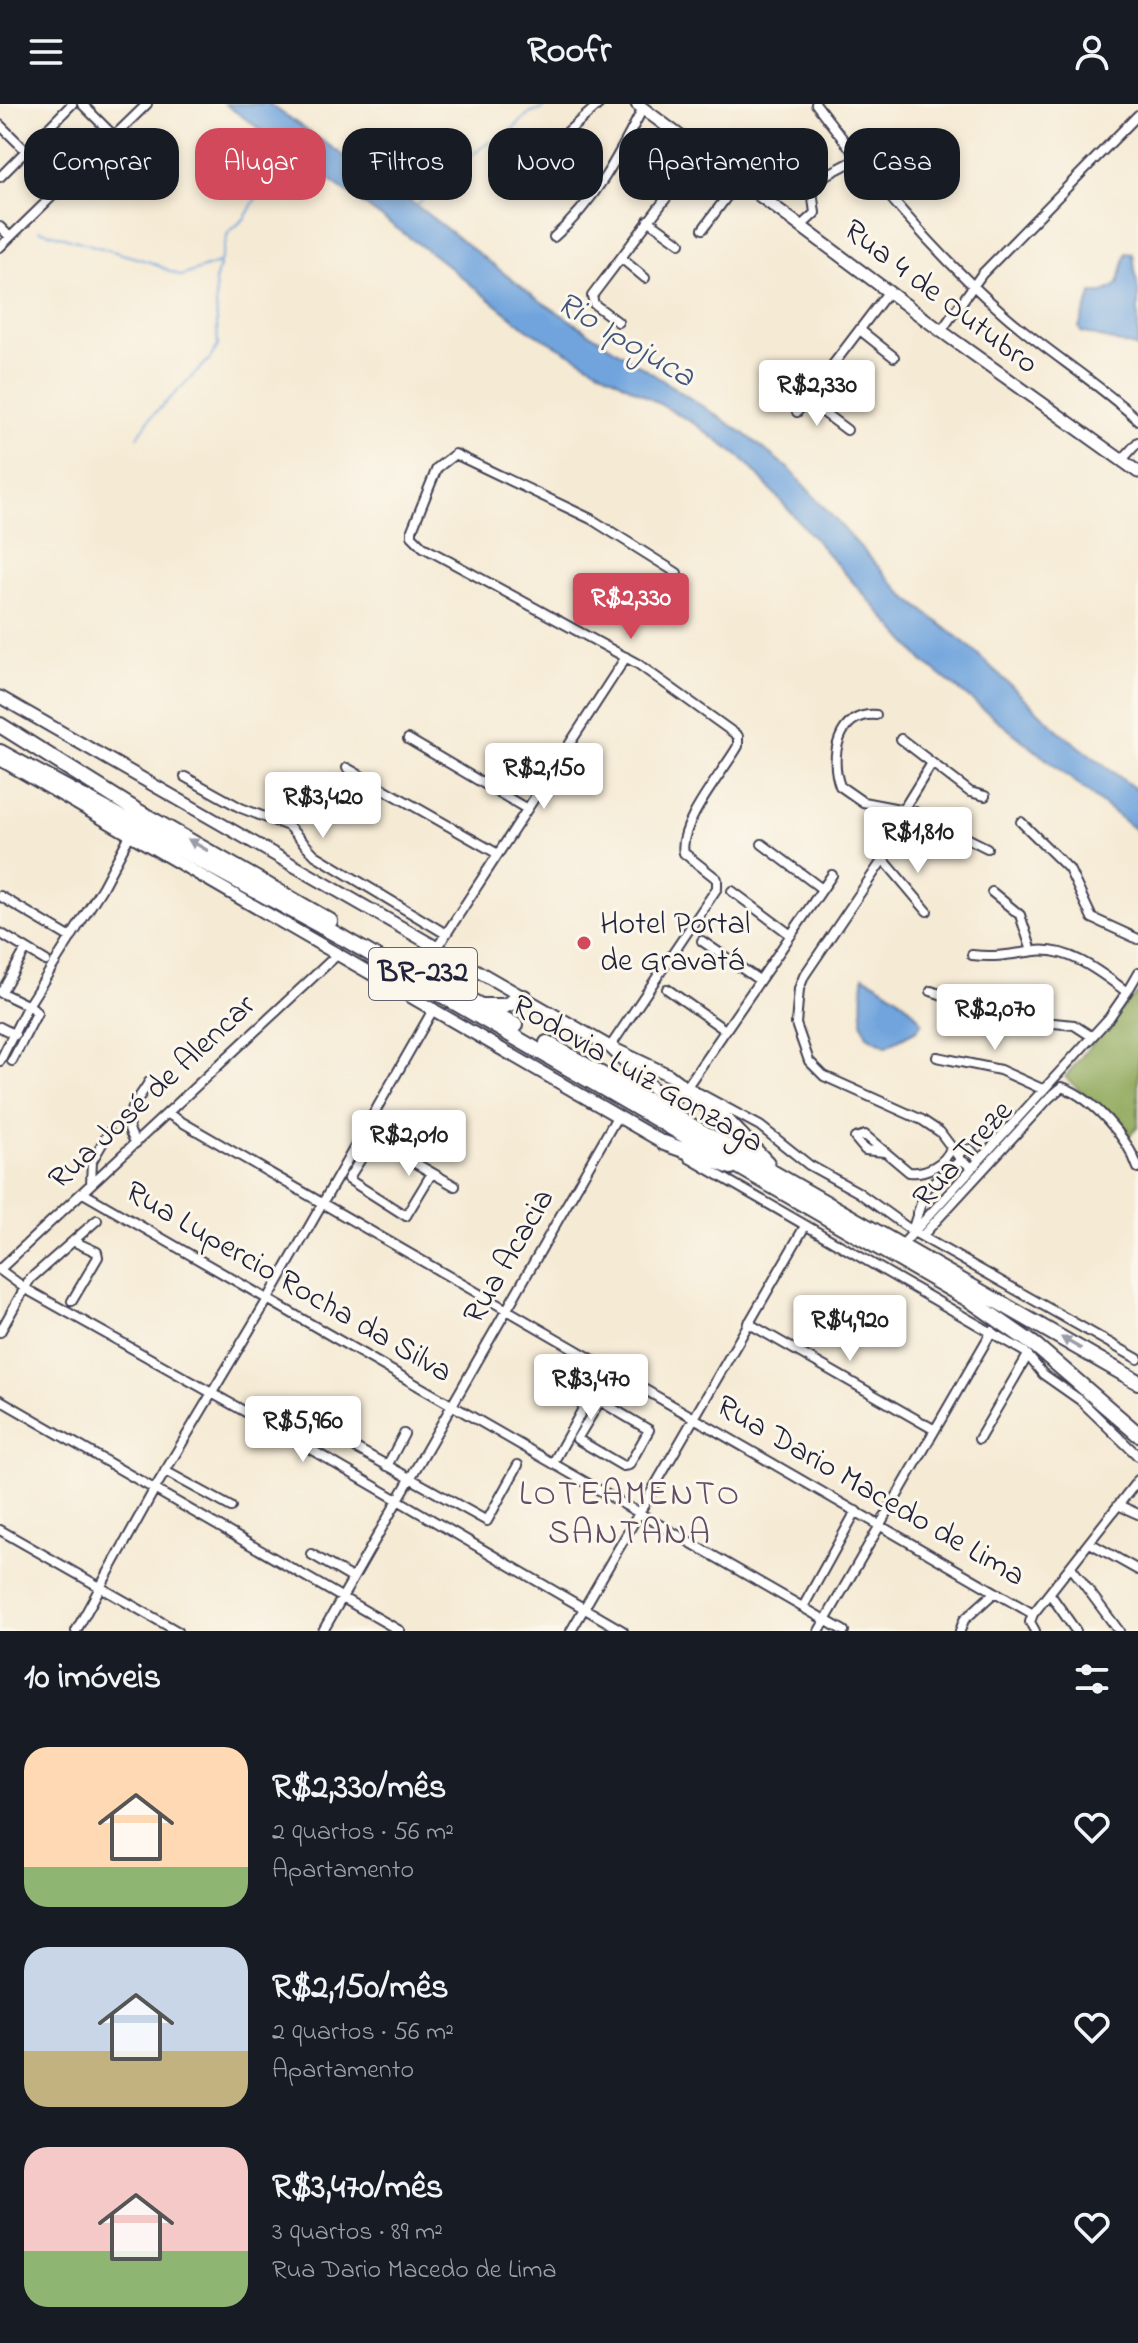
<!DOCTYPE html>
<html lang="pt">
<head>
<meta charset="utf-8">
<style>
  body { margin:0; font-family:"Indie Flower",sans-serif; background:#242831; color:#f1f3f6; height:100vh; display:flex; flex-direction:column; font-size:30px; white-space:nowrap }
  * { box-sizing:border-box; margin:0 }
  p { font-size:26px; color:#9ea1a6 }
  .icon { flex:none; width:44px; height:44px; fill:none; stroke:currentColor; stroke-width:2; stroke-linecap:round; stroke-linejoin:round }
  .map { position:relative; height:1527px; overflow:hidden }
  .details { display:flex; flex-direction:column; background:#171b24; flex:1 }
  .details>* { flex:none }
  .guide { position:absolute; left:24px; top:24px; width:1090px; height:72px; display:flex; gap:16px }
  .price { position:absolute; translate:-50% -68px; padding:0 18px; border-radius:8px; background:#fff; color:#222; font-size:26px; line-height:52px; filter:drop-shadow(0 2px 4px #0008) }
  .price::after { content:''; position:absolute; left:50%; top:48px; width:24px; height:18px; margin-left:-12px; background:inherit; clip-path:polygon(0 0,100% 0,50% 100%) }
  .price.on { background:#d1495b; color:#fff }
  ul { padding:0; list-style:none }
  li { display:flex; align-items:center; gap:24px; height:200px; padding:0 24px }
  li span { display:grid; place-items:center; flex:none; width:224px; height:160px; border-radius:24px; color:#555 }
  li>.icon { margin-inline-start:auto }
  span .icon { width:96px; height:96px; fill:#fffc; stroke-width:1 }
  li b { font-size:34px }
  h2 { display:flex; justify-content:space-between; align-items:center; height:96px; padding:0 24px; font-size:34px }
  .pill { padding:0 28px; border-radius:24px; background:#171b24; box-shadow:0 4px 12px #0003; font-size:28px; line-height:72px }
  .pill.on { background:#d1495b; color:#fff }
  header { display:flex; justify-content:space-between; align-items:center; height:104px; padding:0 24px; background:#171b24; font-size:36px; font-weight:800 }
  .map>svg:first-child { display:block }
  .forest { fill:#8ca657; stroke:#576449; stroke-width:2 }
  .water { fill:#71a4dd; stroke:#4a638c; stroke-width:2 }
  .lines { fill:none; stroke-linecap:round; stroke-linejoin:round }
  .stream { stroke:#71a4dd; stroke-width:2 }
  .street-casing { stroke:#424052; stroke-width:12 }
  .secondary-casing { stroke:#424052; stroke-width:15 }
  .highway-casing { stroke:#424052; stroke-width:18 }
  .street { stroke:#fff; stroke-width:8 }
  .secondary { stroke:#fff; stroke-width:11 }
  .highway { stroke:#fff; stroke-width:14 }
  .oneway { fill:#9c9ca7 }
  .poi-dot { fill:#d1495b; stroke:#fbf7ec; stroke-width:3 }
  .labels { text-anchor:middle; dominant-baseline:central; stroke-width:6; stroke-linejoin:round; paint-order:stroke }
  .shield { fill:#fbf7ec; stroke:#636270; stroke-width:2 }
  .shield-label { font-size:30px; font-weight:bold; fill:#22223b }
  .street-label { font-size:32px; fill:#22223b; stroke:#fbf7ec }
  .poi-label { font-size:32px; fill:#22223b; stroke:#fbf7ec; text-anchor:start }
  .water-label { font-size:34px; font-style:italic; fill:#42567c; stroke:#fbf7ec }
  .neighbourhood-label { font-size:34px; letter-spacing:2px; fill:#634d65; stroke:#fbf7ec }
</style>
</head>
<body>
<header><svg class="icon" aria-label="menu" viewBox="0 0 24 24"><path d="M4 6h16M4 12h16M4 18h16"/></svg>Roofr<svg class="icon" aria-label="person" viewBox="0 0 24 24"><circle cx="12" cy="8" r="4"/><path d="M4 21q1-7 8-7t8 7"/></svg></header>
<div class="map">
<svg width="1138" height="1527" viewBox="0 0 1138 1527">
  <rect width="100%" height="100%" fill="#fbf7ec"/>
  <filter id="ink" filterUnits="userSpaceOnUse"><feTurbulence type="fractalNoise" baseFrequency=".0125" numOctaves="2"/><feDisplacementMap in="SourceGraphic" scale="16" xChannelSelector="R" yChannelSelector="G"/><feConvolveMatrix kernelMatrix="1 2 1 2 8 2 1 2 1" color-interpolation-filters="sRGB"/></filter>
  <filter id="wash" filterUnits="userSpaceOnUse"><feTurbulence type="fractalNoise" baseFrequency=".006" numOctaves="4" result="noise"/><feDisplacementMap in="SourceGraphic" scale="32" xChannelSelector="R" yChannelSelector="G"/><feGaussianBlur stdDeviation="1.8" result="paint"/><feColorMatrix in="noise" values="0 0 0 0 0 0 0 0 0 0 0 0 0 0 0 0 0 1.4 0 .05"/><feComposite in="paint" operator="in"/></filter>
  <g filter="url(#wash)">
    <rect width="100%" height="100%" fill="#f5ead4"/>
    <path class="forest" d="M1138,889V1023L1129,1032L1065,973L1117,909Z"/>
    <path class="water" d="M225,0H269L417,102L536,194L745,330L789,365L906,493L970,543L1059,627L1138,687V728L924,558L745,357L695,320L527,225L435,152Z
      M1126,149L1133,150L1138,188V244L1081,228L1079,223L1092,189H1103L1118,180Z
      M863,872C886,883 906,897 922,918L917,926L886,942L867,932L862,918Z"/>
    <g class="lines">
      <path class="stream" d="M416,102L479,45L488,39L500,37L531,8L541,6L548,0
        M39,126L150,158L181,172L218,159
        M138,332L151,313L209,256L218,242L215,177L228,129L245,114L265,78L294,53"/>
    </g>
  </g>
  <g filter="url(#ink)">
    <g class="lines">
      <g class="street-casing">
        <path id="street" d="M82,0L113,31
          M816,0C872,74 934,149 1004,210C1047,248 1096,277 1138,316
          M0,21L62,82
          M522,68L599,0
          M0,73L72,0
          M648,116L680,139
          M801,122L815,109L811,79L859,54
          M0,123L10,133
          M703,125L739,76
          M554,133C595,98 619,51 643,4
          M0,143L147,0
          M621,154L645,174
          M618,218L594,200L592,192L701,48
          M860,226L894,253
          M941,227L982,170L1138,11
          M833,262L869,289
          M807,296L847,326
          M797,308L889,187
          M1121,357L1138,338
          M876,611C838,608 829,653 840,682L863,698L915,708
          M408,635L527,705
          M901,635L970,688L985,692
          M347,664L498,750
          M185,673L241,704L288,722L315,751L446,830
          M903,706L932,659
          M1021,718L1069,765L1092,814L1138,835
          M762,740L822,785
          M884,756L927,807
          M732,787L791,831
          M992,788L1020,811L1032,847
          M0,792L71,834
          M0,829L46,857
          M702,837L759,876
          M437,844L626,553
          M667,885L725,926
          M931,887L1013,915L1074,921L1091,932
          M0,888L33,904L37,909L12,957
          M1127,888L1138,869
          M1,889L26,845
          M0,923L15,931
          M610,943L717,784V775L684,749C677,722 724,667 738,642V632L638,560L423,443L412,432V426L437,364L455,350L591,415L677,469
          M937,953L1000,966L1042,985
          M0,957L27,903L102,784L130,731
          M686,984L832,771
          M699,989L760,1022L809,1061L858,1088L912,1127L1138,1255
          M168,1010L1033,1510L1030,1518L1035,1527
          M136,1039C118,1013 135,1002 149,978
          M884,1048L865,1046L855,1034L865,1031L909,1068C926,1070 945,1060 951,1044
          M958,1048L970,1045L979,1056
          M689,1054L1025,1248L1043,1270L1080,1296L1138,1352
          M972,1063L961,1056L940,1028L922,1016L824,972L809,957L796,920L799,885L804,872L915,708L987,744
          M432,1069L406,1112L348,1075L373,1036H375L455,1082
          M91,1080L92,1057L109,1028
          M83,1089L844,1527
          M912,1127L926,1084L961,1056
          M923,1131L1049,994L1062,983C1093,994 1128,1034 1138,1064
          M901,1142L1109,914L1127,888C1101,869 1070,843 1035,847C1013,850 996,854 972,851
          M0,1165L339,849
          M0,1166L26,1185L274,1324L623,1527
          M72,1197L98,1153L97,1148L73,1137
          M748,1219L935,1326
          M0,1228L30,1175L97,1116
          M0,1296L400,1527
          M600,1297L649,1326L629,1361L623,1362L577,1335Z
          M336,1333L487,1417L518,1361
          M979,1335L1028,1251
          M553,1359L606,1263
          M387,1362L404,1330
          M165,1367L231,1403
          M1118,1401L1138,1410
          M0,1426L177,1527
          M1090,1439L1138,1466
          M311,1450L352,1474
          M1071,1463L1119,1527
          M1050,1490L1076,1527
          M803,1503L856,1407
          M1033,1510L1138,1376
          M76,1527L154,1386L268,1195L434,904
          M323,1527L618,1011
          M571,1527L805,1122
          M819,1527L992,1227
          M960,1527L964,1516L995,1488"/>
      </g>
      <g class="secondary-casing">
        <path id="secondary" d="M637,0L941,227L1138,368
          M0,593L610,943L669,971L686,984L671,998L663,994L610,943
          M1,656L664,1039"/>
      </g>
      <g class="highway-casing">
        <path id="highway" d="M0,621L134,705L330,817
          M0,648L343,834L973,1198L1036,1242L1138,1330
          M407,861L515,921
          M483,902H504L524,893
          M547,939L1138,1278
          M686,984L728,1018L767,1059
          M664,1039L731,1063"/>
      </g>
      <use href="#street" class="street"/>
      <use href="#secondary" class="secondary"/>
      <use href="#highway" class="highway"/>
    </g>
    <defs><path id="oneway-solid" d="M-6-.8H1V-3.2L6.5 0L1 3.2V.8H-6Z" transform="scale(2)"/></defs>
    <g class="oneway">
      <use href="#oneway-solid" transform="translate(198 741) rotate(-150)"/>
      <use href="#oneway-solid" transform="translate(1071 1239) rotate(-150)"/>
    </g>
  </g>
  <circle class="poi-dot" cx="584" cy="839" r="8"/>
  <g class="labels">
    <rect class="shield" x="369" y="844" width="108" height="52" rx="6"/>
    <g class="shield-label">
      <text x="423" y="870">BR-232</text>
    </g>
    <g class="street-label">
      <text transform="translate(940 194) rotate(37)">Rua 4 de Outubro</text>
      <text transform="translate(637 971) rotate(30)">Rodovia Luiz Gonzaga</text>
      <text transform="translate(153 989) rotate(-43)">Rua José de Alencar</text>
      <text transform="translate(964 1051) rotate(-48)">Rua Treze</text>
      <text transform="translate(510 1153) rotate(-60)">Rua Acacia</text>
      <text transform="translate(288 1179) rotate(30)">Rua Lupercio Rocha da Silva</text>
      <text transform="translate(870 1388) rotate(30)">Rua Dario Macedo de Lima</text>
    </g>
    <g class="poi-label">
      <text x="600" y="821">Hotel Portal<tspan x="600" dy="37">de Gravatá</tspan></text>
    </g>
    <g class="water-label">
      <text transform="translate(625 237) rotate(31)">Rio Ipojuca</text>
    </g>
    <g class="neighbourhood-label">
      <text x="630" y="1392">LOTEAMENTO<tspan x="630" dy="39">SANTANA</tspan></text>
    </g>
  </g>
</svg>
<b class="price" style="left:817px;top:324px">R$2,330</b>
<b class="price on" style="left:631px;top:537px">R$2,330</b>
<b class="price" style="left:544px;top:707px">R$2,150</b>
<b class="price" style="left:323px;top:736px">R$3,420</b>
<b class="price" style="left:918px;top:771px">R$1,810</b>
<b class="price" style="left:995px;top:948px">R$2,070</b>
<b class="price" style="left:409px;top:1074px">R$2,010</b>
<b class="price" style="left:850px;top:1259px">R$4,920</b>
<b class="price" style="left:591px;top:1318px">R$3,470</b>
<b class="price" style="left:303px;top:1360px">R$5,960</b>
<div class="guide">
<a class="pill">Comprar</a>
<a class="pill on">Alugar</a>
<a class="pill">Filtros</a>
<a class="pill">Novo</a>
<a class="pill">Apartamento</a>
<a class="pill">Casa</a>
</div>
</div>
<section class="details">
<h2>10 imóveis<svg class="icon" aria-label="filters" viewBox="0 0 24 24"><path d="M4 7h16M4 17h16"/><circle cx="9" cy="7" r="2"/><circle cx="15" cy="17" r="2"/></svg></h2>
<ul>
<li><span style="background:linear-gradient(#ffd9b3 75%,#8fb573 0)"><svg class="icon" aria-label="home" viewBox="0 0 24 24"><path d="M3 11l9-7 9 7M6 9v11h12V9"/></svg></span><div><b>R$2,330/mês</b><p>2 quartos · 56 m²</p><p>Apartamento</p></div><svg class="icon" aria-label="heart" viewBox="0 0 24 24"><path d="M12 20l-8-8c-3-5 5-10 8-4 3-6 11-1 8 4z"/></svg></li>
<li><span style="background:linear-gradient(#c9d6e8 65%,#c2b280 0)"><svg class="icon" aria-label="home" viewBox="0 0 24 24"><path d="M3 11l9-7 9 7M6 9v11h12V9"/></svg></span><div><b>R$2,150/mês</b><p>2 quartos · 56 m²</p><p>Apartamento</p></div><svg class="icon" aria-label="heart" viewBox="0 0 24 24"><path d="M12 20l-8-8c-3-5 5-10 8-4 3-6 11-1 8 4z"/></svg></li>
<li><span style="background:linear-gradient(#f6c9c9 65%,#8fb573 0)"><svg class="icon" aria-label="home" viewBox="0 0 24 24"><path d="M3 11l9-7 9 7M6 9v11h12V9"/></svg></span><div><b>R$3,470/mês</b><p>3 quartos · 89 m²</p><p>Rua Dario Macedo de Lima</p></div><svg class="icon" aria-label="heart" viewBox="0 0 24 24"><path d="M12 20l-8-8c-3-5 5-10 8-4 3-6 11-1 8 4z"/></svg></li>
</ul>
</section>
</body>
</html>
